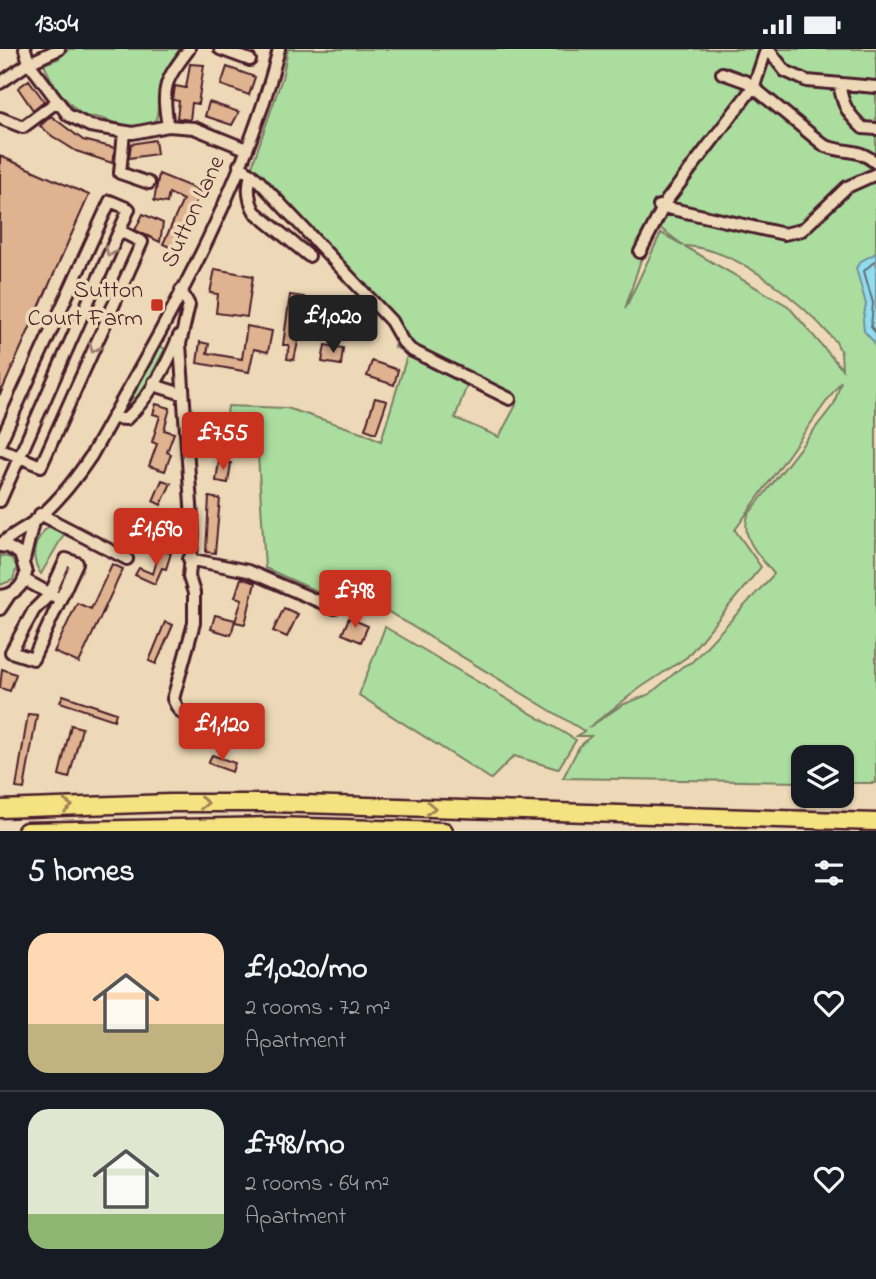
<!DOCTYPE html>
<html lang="en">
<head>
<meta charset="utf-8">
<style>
  body { margin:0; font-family:"Indie Flower",sans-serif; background:#20242c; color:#f1f3f6; height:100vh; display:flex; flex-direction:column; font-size:26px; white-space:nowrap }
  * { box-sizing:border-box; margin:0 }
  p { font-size:23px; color:#9ea1a6 }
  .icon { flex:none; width:38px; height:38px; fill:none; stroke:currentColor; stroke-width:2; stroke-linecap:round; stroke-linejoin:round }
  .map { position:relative; height:782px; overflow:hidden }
  .details { display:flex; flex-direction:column; background:#171b24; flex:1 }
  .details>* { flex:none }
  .tools { position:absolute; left:791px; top:696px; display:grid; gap:14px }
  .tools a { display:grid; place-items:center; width:63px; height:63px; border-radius:14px; background:#171b24; box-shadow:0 2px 5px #0004; font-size:35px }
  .price { position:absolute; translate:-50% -60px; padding:0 16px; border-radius:7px; background:#c8321e; color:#fff; font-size:23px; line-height:46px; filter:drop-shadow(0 2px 4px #0008) }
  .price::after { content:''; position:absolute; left:50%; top:42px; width:21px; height:16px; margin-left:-10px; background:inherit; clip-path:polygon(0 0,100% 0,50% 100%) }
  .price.selected { background:#222; color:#fff }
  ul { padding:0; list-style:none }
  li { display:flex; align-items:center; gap:21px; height:175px; padding:0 28px }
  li+li { border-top:2px solid #363941 }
  li span { display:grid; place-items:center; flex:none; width:196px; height:140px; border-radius:21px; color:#555 }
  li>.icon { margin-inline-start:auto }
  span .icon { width:84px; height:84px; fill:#fffc; stroke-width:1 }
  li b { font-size:30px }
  h2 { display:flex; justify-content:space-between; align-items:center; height:84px; padding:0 28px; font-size:30px }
  .status { display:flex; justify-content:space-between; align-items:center; height:49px; padding:0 35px; background:#171b24; direction:ltr }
  .status svg { height:19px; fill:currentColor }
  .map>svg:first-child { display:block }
  .green { fill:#abdd9f; stroke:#7a7e65; stroke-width:2; fill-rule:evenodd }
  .water { fill:#8fdded; stroke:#73919f; stroke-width:2 }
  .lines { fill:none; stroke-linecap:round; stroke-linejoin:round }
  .shore { stroke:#666b79; stroke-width:2 }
  .building { fill:#dfb390; stroke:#4a1f2b; stroke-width:2 }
  .minor-casing { stroke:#4a1f2b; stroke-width:16 }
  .highway-casing { stroke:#4a1f2b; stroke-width:21 }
  .minor { stroke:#edd9b7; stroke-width:10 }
  .highway { stroke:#f5e382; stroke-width:16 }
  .oneway { stroke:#9c7c71 }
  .oneway2 { stroke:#a08156 }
  .poi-dot { fill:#c8321e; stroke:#edd9b7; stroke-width:2.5 }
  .labels { text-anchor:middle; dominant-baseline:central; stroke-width:7; stroke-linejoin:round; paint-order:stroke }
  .street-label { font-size:24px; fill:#4a1f2b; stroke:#edd9b7 }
  .poi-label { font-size:24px; fill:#4a1f2b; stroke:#edd9b7; text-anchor:end }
</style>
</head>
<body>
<div class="status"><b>13:04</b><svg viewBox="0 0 49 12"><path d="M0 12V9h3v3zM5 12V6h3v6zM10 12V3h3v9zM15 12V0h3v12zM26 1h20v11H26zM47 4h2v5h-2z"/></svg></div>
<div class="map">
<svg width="876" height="782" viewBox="0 0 876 782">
  <rect width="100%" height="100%" fill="#edd9b7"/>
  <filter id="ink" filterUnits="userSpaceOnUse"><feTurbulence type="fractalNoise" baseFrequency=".0143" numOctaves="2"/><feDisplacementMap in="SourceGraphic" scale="14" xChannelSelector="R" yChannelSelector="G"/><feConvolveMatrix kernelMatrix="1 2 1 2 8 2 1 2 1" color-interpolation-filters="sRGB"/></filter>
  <g filter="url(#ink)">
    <path class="green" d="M69,0H184L163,32L156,71C128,89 111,65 85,68C67,54 52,36 44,15L58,10Z
      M288,0H876V734H842V709H803V733L563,729L579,698L591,687H577L584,682L346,537L330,548L265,519L258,406L196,403L194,387L224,390L228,357L287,359L364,384L381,392L407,307L467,336L455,369L499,388L516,356L394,298L396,287L251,130L257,125L252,117L282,29ZM649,171L683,196L661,184L625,260L645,198ZM684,197C738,199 802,253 836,293L841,303L842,320L788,257ZM841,332L834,355L748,466C740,491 761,508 774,525L692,613L683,617L650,645L622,656L588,679L640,639L687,608L761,518L735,481Z
      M159,296L165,300L148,332L125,366L122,363Z
      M49,477L64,485L41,525C29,508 34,490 49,477Z
      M0,506L11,509L17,517L13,531L0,536Z
      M385,578L576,691L558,720L514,707L491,730L359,646Z"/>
    <path class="water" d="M876,204V301L873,292L864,282L863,271L866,255L856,219L861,212Z"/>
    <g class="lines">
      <path class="shore" d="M876,211L864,222L873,254L871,278L876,284"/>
    </g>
    <path class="building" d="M190,15L204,16L198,55L192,54L190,71L177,69L179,52L173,51L175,37L186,39Z
      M227,18L255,28L249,46L221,36Z
      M29,31L44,52L33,61L18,39Z
      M209,53L239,63L232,76L205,67Z
      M51,67L83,91L115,99L112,114L76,102L52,87L40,77Z
      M155,91L157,105L129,109L131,95Z
      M0,107L89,146L0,346Z
      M159,125L201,142L174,200L163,195L183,151L169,144L167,154L154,152Z
      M143,165L163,174L160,193L135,181Z
      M215,220L253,227L247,268L216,264L218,245L210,244Z
      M290,246L304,248L300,284L294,311L287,310L289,296H283Z
      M247,277L272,282L268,303L254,300L249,323L197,314L200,293L209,295L207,304L242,310Z
      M325,296L343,299L341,316L322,313Z
      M372,312L398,321L394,336L367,327Z
      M375,349L387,352L376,384L365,380Z
      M156,355L170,359L164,381L174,384L167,403L171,405L165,422L149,417L157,395L152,393L160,367L153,365Z
      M219,412L231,414L228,434L216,432Z
      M162,431L171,434L161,456L153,452Z
      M209,448L220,450L215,504L206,503Z
      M160,501L171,504L166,520L162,519L155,535L135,526L139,519L153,525Z
      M112,515L123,520L79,614L54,603L77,554L91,560Z
      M241,529L255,534L245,575L235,573L242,550L235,548Z
      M284,559L298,565L287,588L273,582Z
      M215,566L235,571L231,586L211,580Z
      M349,569L368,577L361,593L342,585Z
      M165,573L173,576L156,615L149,612Z
      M2,620L16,625L10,642L0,639Z
      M63,646L116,664L114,671L60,653Z
      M28,665L37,666L24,740L16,739Z
      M71,676L82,679L69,729L59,726Z
      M212,706L235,714L232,723L208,714Z"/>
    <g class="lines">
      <g class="minor-casing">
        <path id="minor" d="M25,0L29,14L68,66L90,77L133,84L168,77L194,79L246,100
          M220,0L250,11
          M768,0L785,22L807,32L876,38
          M722,24L747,33L825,97C847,105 857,98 876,114
          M0,34L29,14L59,0
          M840,37C842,56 849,66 863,79L876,80
          M0,69L23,78L58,52
          M168,77C161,37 165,32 189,0
          M124,83L120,124L149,134
          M239,116L258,131L391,272L403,293L411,301L510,350
          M251,125C247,139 248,151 255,163L309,207
          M659,157L784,185L802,181L847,138L876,125
          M640,203L667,151L754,37L765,4
          M181,241L189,256L180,295L193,485L189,528L194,544V574L173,650L178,660L194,675
          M154,333L160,338L182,345
          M112,369L126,370C149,349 167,316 179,287
          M0,394L110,152L129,160L0,452
          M0,400L41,417L142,193L120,182
          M40,465L127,510
          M0,496C10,487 22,481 32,474C56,456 75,431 91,407C163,278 243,145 279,0
          M0,497L8,498L20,505L26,524C23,538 14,546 0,547
          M66,510L77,514L33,610L11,603L34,561L50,545Z
          M189,510L248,522L334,559
          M24,511L33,473
          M25,531L56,548
          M0,560L10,545"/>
      </g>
      <g class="highway-casing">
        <path id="highway" d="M0,760L170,754H271L876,773
          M26,782L272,777L444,782"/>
      </g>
      <use href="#minor" class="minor"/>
      <use href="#highway" class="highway"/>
    </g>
    <defs><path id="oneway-chevron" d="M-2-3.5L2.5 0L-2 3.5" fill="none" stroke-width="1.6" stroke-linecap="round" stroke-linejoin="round" transform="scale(1.75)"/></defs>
    <g class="oneway">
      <use href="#oneway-chevron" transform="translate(110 203) rotate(114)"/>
      <use href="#oneway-chevron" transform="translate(94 299) rotate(114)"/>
    </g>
    <g class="oneway2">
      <use href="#oneway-chevron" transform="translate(204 754)"/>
      <use href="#oneway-chevron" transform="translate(68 757) rotate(-3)"/>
      <use href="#oneway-chevron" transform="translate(431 759) rotate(2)"/>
    </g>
  </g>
  <rect class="poi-dot" x="150" y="249" width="14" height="14" rx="3.5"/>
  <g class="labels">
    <g class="street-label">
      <text transform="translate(194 163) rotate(-65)">Sutton Lane</text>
    </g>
    <g class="poi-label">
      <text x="143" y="242">Sutton<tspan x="143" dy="28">Court Farm</tspan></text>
    </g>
  </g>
</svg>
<div class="tools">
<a><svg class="icon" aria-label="layers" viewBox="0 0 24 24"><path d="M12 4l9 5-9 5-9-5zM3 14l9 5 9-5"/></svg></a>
</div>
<b class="price selected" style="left:333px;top:306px">£1,020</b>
<b class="price" style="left:223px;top:423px">£755</b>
<b class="price" style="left:156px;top:519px">£1,690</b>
<b class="price" style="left:355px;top:581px">£798</b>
<b class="price" style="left:222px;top:714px">£1,120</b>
</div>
<section class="details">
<h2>5 homes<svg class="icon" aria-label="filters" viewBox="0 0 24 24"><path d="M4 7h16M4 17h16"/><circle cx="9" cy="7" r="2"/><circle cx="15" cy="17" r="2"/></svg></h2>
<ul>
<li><span style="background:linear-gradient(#ffd9b3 65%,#c2b280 0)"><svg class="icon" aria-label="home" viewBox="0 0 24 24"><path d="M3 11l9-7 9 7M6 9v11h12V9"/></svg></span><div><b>£1,020/mo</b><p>2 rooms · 72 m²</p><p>Apartment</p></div><svg class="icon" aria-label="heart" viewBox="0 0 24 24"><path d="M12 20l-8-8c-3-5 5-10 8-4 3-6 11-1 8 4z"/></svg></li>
<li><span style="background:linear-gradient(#dfe7d0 75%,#8fb573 0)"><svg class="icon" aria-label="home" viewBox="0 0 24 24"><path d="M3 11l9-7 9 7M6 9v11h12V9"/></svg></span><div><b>£798/mo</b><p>2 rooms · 64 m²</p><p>Apartment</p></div><svg class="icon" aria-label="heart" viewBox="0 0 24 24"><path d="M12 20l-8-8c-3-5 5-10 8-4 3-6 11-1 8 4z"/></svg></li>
</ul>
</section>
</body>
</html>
